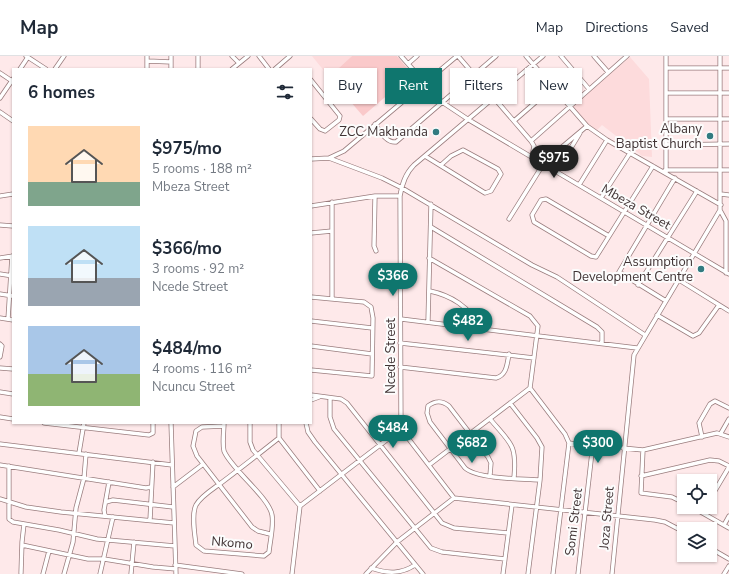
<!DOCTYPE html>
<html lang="en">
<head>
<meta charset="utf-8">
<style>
  body { margin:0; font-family:"Nunito Sans",sans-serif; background:#f6f6f7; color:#1f2937; height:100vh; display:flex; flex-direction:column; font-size:15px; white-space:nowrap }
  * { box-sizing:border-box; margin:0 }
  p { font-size:13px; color:#747a83 }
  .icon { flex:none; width:22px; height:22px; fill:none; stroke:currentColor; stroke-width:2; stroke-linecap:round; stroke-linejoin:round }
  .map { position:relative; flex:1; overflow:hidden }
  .details { position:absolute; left:12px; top:12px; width:300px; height:356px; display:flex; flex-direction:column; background:#fff; border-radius:0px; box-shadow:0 1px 3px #0004 }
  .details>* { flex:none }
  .hud { position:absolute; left:324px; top:12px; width:345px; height:36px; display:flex; gap:8px }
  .fabs { position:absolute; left:677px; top:418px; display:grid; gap:8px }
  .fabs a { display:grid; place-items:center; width:40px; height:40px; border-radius:0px; background:#fff; box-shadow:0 1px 3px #0004; font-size:20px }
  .price { position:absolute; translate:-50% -34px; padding:0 9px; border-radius:14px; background:#0f766e; color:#fff; font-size:13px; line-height:26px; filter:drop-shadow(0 1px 2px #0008) }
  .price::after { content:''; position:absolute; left:50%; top:24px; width:12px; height:9px; margin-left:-6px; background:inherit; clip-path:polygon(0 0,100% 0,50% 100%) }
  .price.selected { background:#222; color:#fff }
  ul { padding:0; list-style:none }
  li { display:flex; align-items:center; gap:12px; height:100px; padding:0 16px }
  li span { display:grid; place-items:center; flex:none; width:112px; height:80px; border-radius:0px; color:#555 }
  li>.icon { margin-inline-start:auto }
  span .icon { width:48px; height:48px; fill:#fffc; stroke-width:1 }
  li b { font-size:17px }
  h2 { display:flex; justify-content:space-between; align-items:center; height:48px; padding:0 16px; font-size:17px }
  .chip { padding:0 14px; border-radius:0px; background:#fff; box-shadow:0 1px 3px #0004; font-size:14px; line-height:36px }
  .chip.selected { background:#0f766e; color:#fff }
  header { display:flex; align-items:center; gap:24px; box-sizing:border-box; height:56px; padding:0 20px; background:#fff; border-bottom:1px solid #e0e1e3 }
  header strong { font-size:19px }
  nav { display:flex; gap:22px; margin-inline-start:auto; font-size:14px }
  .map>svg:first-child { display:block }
  .built { fill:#fddbdc }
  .green { fill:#fac9ca }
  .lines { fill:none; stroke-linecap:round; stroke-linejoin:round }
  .minor-casing { stroke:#9a7d7e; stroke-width:5 }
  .minor { stroke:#fff; stroke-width:3.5 }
  .poi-dot { fill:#327b80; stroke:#fcfcfc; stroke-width:1.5 }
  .labels { text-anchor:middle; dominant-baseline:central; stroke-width:4; stroke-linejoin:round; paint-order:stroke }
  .poi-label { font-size:13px; fill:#403334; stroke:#fcfcfc; text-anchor:end }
  .street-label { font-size:13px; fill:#403334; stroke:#fcfcfc }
</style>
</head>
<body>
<header>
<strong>Map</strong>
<nav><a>Map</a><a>Directions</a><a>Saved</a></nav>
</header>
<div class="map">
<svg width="729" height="518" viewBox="0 0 729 518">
  <rect width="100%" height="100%" fill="#fee9ea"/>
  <path class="built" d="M312,0H352L329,21Z
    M630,1L649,23L652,101L642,100L602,69L597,74L587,68L574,52V49Z"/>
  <path class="green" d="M352,0H397L412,18L363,60L329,21Z"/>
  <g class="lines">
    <g class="minor-casing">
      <path id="minor" d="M26,0L46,13
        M198,0V13
        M232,0L239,7
        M259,0L269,13
        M401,0L442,46L469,64L729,218
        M458,0L531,85L534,90L532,100
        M526,0L587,70L607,84L721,149
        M543,0L414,109C405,118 402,128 400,140L401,373L454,442L655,464L665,466L684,476
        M561,0L589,33
        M594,0L608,16
        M666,0V117
        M148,5L171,6
        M408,8L417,0
        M666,12H729
        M20,13L28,1
        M55,13L64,0
        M147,13V0
        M171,13V0
        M232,13L248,0
        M275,13L290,0
        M0,17L12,25
        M311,24L340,60L339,64L325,75L320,73L311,63
        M666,37H729
        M0,42L13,23
        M0,56L13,65
        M666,63H729
        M514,65L553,31
        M375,68C380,75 386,87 396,86L496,0
        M531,85L627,0
        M666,89L729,88
        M425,100L485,137L491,135L501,118L498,113L463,94L451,100L441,109
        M329,102L382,122L402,132L532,209L557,221L645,279
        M311,103L329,102L344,95L457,0
        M545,108L556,96L587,70
        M665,114H729
        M557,115L580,77
        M579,129L607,84
        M721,138L729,139
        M0,140L13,138
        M375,140L374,190L376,195
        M601,142L630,97
        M332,146V243
        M311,150L375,140H400
        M720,154L726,165V217
        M509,163L544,107
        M0,169L13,170
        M431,171L597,271L602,276V287
        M311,177L332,175
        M609,180L546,143L541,144L532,159L534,166L591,200L596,201L653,110
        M0,202L13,200
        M429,202L530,260L538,270L530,332L565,378L569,387L553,518
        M0,218L13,220
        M679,224L729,255
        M638,229L697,135
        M430,235C449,239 472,251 477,271
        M0,238L13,240
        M311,241L364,246L371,251L373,262L372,320L311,314
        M666,245L619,216L675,122
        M657,259L693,280L699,277L719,249
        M0,262L13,264
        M8,263L12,200
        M401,263L637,292
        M311,265L372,272
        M428,265L431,148
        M400,287L534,302
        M0,288L2,290L0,301
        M311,290L372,298
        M400,311L496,322C507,319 507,308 509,298
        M0,312L13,313
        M0,336L13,338
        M311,339L341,343L347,347L442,467L454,472L508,477
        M330,343V361L334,373L431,492L442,496L505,503
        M311,344L319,341
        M510,347L537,382L542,391L540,424L528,518
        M0,361L13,363
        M490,363C511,388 517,388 514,422
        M44,367L149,379L153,377V367
        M171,367L176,518
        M224,367C224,375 222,387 224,395C231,413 269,441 272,459C274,470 270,485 269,496L264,500L204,495L196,489C195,479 191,459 196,449C201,440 213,433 221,427C241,412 260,397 279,382
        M250,367V386L253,394L300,450
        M279,367V382L320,435
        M306,367L308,376L315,386L423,518
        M224,370L202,371L196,375L193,390L197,400L252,471L258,475L270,478
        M721,377L729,363
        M702,381L699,367L710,348L715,345L729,352
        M569,387L587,390L592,396L578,518
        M0,388L172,409
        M623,392L643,394L717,377L729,381
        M643,394L641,437L672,441L684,447
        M79,397L84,367
        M0,409L146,432L151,431
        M429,409L530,332
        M9,410V463L13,466L59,474L97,483L175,490
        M490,419L491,407L488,401L449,350C441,344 435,345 428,350L427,357L430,366L465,412C477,423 523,423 540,424
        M641,420L710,404L719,405L729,410
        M173,431L202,409
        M0,443L26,451L61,456L174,467
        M710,443L729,411
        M106,446L113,444L173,451
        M692,451L729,472
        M702,456L705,451
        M105,460L104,454L109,426
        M150,464L153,406
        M724,469L729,460
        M22,489L88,503H104L153,511L176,513
        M710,492L729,503
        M175,509L242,518
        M371,512C388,518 401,518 415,509
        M21,517L22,486L24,468
        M43,518L49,495
        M64,518L73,486L76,452L84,422L86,398
        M100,518L113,461
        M131,518L134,486
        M292,518L300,450L401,373
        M366,518L397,486L454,442
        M503,518L512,449
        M612,518L634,299L720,154V0
        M724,518L729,510"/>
    </g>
    <use href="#minor" class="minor"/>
  </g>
  <g class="poi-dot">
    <circle cx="436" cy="76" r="4"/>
    <circle cx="710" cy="80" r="4"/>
    <circle cx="701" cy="213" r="4"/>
  </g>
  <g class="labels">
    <g class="poi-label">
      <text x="702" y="73">Albany<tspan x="702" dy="15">Baptist Church</tspan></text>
      <text x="428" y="76">ZCC Makhanda</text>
      <text x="693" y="206">Assumption<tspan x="693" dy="15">Development Centre</tspan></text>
    </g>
    <g class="street-label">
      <text transform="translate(636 151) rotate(30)">Mbeza Street</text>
      <text transform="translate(391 300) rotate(-90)">Ncede Street</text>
      <text transform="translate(607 462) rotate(-85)">Joza Street</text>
      <text transform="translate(574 466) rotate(-83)">Somi Street</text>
      <text transform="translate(232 487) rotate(5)">Nkomo</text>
    </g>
  </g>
</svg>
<div class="fabs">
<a><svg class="icon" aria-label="locate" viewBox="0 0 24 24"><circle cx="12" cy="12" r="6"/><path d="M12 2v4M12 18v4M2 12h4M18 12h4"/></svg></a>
<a><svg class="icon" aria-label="layers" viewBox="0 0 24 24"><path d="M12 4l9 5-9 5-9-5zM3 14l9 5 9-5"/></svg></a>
</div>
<b class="price selected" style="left:554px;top:123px">$975</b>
<b class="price" style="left:393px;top:241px">$366</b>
<b class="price" style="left:468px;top:286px">$482</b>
<b class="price" style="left:393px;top:393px">$484</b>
<b class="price" style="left:472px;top:408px">$682</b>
<b class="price" style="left:598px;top:408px">$300</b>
<div class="hud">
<a class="chip">Buy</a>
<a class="chip selected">Rent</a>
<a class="chip">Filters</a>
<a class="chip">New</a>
</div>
<section class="details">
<h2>6 homes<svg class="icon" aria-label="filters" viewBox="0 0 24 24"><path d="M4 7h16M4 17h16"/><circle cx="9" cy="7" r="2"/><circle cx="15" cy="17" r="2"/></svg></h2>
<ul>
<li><span style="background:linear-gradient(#ffd9b3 70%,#7fa58c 0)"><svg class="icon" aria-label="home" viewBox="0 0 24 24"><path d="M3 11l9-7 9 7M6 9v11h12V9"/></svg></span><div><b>$975/mo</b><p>5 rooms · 188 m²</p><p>Mbeza Street</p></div></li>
<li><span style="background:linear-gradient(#bfe0f5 65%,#9aa5b1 0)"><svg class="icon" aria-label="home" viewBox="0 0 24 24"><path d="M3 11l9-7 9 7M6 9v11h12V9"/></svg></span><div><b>$366/mo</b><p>3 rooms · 92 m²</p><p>Ncede Street</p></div></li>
<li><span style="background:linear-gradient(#a9c7e8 60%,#8fb573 0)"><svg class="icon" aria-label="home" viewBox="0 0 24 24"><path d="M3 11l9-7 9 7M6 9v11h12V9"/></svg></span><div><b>$484/mo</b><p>4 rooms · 116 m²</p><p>Ncuncu Street</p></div></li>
</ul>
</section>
</div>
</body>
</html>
